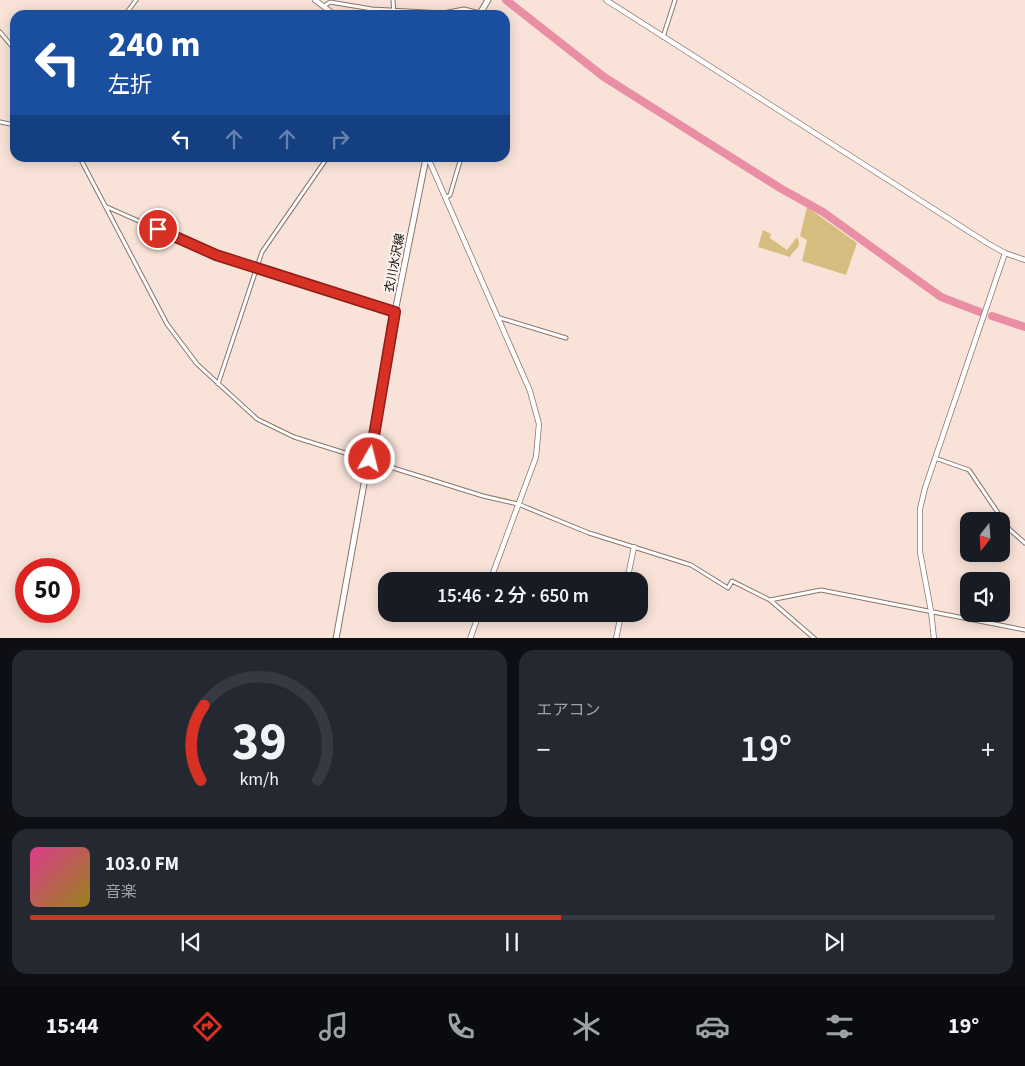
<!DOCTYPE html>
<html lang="ja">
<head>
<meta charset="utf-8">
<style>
	:root { --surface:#171b24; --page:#242831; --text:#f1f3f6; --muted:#9ea1a6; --line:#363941; --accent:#d93025 }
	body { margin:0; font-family:"Source Sans 3","Noto Sans JP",sans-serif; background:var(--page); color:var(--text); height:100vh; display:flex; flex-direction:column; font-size:19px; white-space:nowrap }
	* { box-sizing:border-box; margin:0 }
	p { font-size:16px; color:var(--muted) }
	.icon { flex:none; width:28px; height:28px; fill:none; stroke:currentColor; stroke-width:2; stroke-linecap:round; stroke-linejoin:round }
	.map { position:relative; height:638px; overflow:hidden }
	.side { display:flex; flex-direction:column; gap:12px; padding:12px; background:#0d0f14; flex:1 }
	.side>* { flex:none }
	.guide { position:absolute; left:10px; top:10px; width:500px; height:152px; border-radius:15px; box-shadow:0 2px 12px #0003; background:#1a4fa0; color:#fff; overflow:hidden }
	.needle { width:32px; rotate:197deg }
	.buttons { position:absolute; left:960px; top:512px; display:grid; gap:10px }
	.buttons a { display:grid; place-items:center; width:50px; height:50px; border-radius:10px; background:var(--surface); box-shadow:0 2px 12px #0003; font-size:25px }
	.speed { position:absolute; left:15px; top:558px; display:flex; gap:10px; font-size:25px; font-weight:700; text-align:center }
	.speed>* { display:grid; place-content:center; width:65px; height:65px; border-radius:50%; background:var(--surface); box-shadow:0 2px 12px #0003; line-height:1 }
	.speed .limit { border:8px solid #d22; background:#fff; color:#111 }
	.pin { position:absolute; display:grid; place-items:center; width:42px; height:42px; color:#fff; margin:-21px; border:2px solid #fff; border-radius:50%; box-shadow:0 1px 5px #0007 }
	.me { position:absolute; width:55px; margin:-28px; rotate:8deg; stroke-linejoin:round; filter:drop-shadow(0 0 4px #0008) }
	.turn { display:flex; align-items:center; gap:18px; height:105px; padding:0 15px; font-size:22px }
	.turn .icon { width:65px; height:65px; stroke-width:2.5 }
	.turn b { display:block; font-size:35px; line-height:42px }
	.lanes { display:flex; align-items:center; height:48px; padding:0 15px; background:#0003; justify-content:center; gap:25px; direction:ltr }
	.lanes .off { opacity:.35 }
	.big { font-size:38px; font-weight:600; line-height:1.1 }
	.side .card { flex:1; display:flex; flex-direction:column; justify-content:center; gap:8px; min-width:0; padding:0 18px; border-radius:15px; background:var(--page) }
	.side .dial { align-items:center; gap:0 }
	.dial svg { height:130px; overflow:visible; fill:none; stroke:var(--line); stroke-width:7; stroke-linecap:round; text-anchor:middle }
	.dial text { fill:var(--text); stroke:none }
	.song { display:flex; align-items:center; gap:15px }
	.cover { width:60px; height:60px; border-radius:8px; background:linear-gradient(135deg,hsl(330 70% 55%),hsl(50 70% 35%)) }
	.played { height:5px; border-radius:2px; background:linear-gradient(90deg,var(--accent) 55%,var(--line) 55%) }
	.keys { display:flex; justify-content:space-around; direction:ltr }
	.heat { display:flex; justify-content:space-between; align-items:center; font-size:28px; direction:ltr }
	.side .tiles { flex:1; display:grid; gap:12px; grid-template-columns:1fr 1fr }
	.card:last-child { grid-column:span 2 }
	.trip { position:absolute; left:378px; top:572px; width:270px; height:50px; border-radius:15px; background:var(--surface); box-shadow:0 2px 12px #0003; font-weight:600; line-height:50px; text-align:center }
	.menu { display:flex; height:80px; justify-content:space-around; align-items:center; background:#090b0e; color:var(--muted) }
	.menu .icon { width:35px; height:35px }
	.menu .selected { color:var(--accent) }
	.menu b { font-size:22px; color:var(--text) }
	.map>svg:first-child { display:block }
</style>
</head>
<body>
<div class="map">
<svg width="1025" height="639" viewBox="0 0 1025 639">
	<rect width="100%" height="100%" fill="#f9e3d8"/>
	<!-- green -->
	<path fill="#d5be7f" d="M807 207 857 243 846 275 802 261 807 240 800 236Z
		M763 230 771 234 770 238 787 250 797 237C797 239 799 240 799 243 800 248 792 252 790 257L758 247Z"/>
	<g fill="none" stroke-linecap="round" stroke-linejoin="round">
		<!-- river -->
		<path stroke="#e98ea4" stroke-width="8" d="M506 0 604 77 780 188 823 212 941 297 980 312
			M992 316 1025 327"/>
		<!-- minor casing -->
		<g stroke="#89756c" stroke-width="5">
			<path id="minor" d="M393 0 394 15
				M324 6 330 2 372 9 443 13 464 9 480 13
				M125 15 136 0
				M0 32 15 50
				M663 37 675 0
				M0 122 15 125
				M80 158 167 324 197 364 257 419 294 437 483 496 518 504 589 533 691 565 728 588 732 581 770 600 815 639
				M445 198 450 195 461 158
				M107 207 216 255 395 312
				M500 318 566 338
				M218 384 262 252 327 158
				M935 458 969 470 1009 529 1025 543
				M770 600 821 590 1025 630"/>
		</g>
		<!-- tertiary casing -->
		<g stroke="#89756c" stroke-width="6">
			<path id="tertiary" d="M315 0 335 15
				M606 0 987 243 1005 253 1025 260
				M428 158 530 391 539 424 536 457 490 581
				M627 581 634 547
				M470 639 479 614
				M616 639 621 614
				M934 639 931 611 920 552V509L925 488 1005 253"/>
		</g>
		<!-- secondary casing -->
		<g stroke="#89756c" stroke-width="7">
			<path id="secondary" d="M479 15 488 0
				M336 639 395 312 426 158"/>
		</g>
		<!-- minor -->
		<use href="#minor" stroke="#fff" stroke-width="3"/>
		<!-- tertiary -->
		<use href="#tertiary" stroke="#fff" stroke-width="4.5"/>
		<!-- secondary -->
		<use href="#secondary" stroke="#fff" stroke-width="5"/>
	</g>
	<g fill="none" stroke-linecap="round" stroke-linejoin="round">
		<!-- route casing -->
		<g stroke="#8d1f18" stroke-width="12">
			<path id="route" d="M158 229 216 255 395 312 370 459"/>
		</g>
		<!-- route -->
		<use href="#route" stroke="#d93025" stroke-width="9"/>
	</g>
	<g text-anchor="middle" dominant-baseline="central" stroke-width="4" stroke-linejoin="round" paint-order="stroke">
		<!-- street labels -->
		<g font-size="12" fill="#130c09" stroke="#fcf3ef">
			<text transform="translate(395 263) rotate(-79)">衣川水沢線</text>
		</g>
	</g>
</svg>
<div class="buttons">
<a><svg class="needle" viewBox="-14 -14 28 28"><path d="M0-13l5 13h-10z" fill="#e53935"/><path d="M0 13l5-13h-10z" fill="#9ea1a6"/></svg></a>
<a><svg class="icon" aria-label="sound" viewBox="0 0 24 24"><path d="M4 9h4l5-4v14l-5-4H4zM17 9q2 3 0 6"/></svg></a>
</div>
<div class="speed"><div class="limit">50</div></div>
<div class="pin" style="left:158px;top:229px;background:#d93025"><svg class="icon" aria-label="arrive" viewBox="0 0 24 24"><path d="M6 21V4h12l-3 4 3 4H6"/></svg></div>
<svg class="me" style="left:370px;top:459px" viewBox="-20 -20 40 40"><circle r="17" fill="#d93025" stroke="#fff" stroke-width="3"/><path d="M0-11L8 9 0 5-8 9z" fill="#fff"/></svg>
<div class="trip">15:46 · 2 分 · 650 m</div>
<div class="guide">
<div class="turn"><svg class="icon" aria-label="left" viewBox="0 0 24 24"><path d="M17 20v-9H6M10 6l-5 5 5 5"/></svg><div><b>240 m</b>左折</div></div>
<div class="lanes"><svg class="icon" aria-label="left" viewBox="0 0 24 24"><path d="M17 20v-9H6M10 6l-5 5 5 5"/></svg><svg class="icon off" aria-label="ahead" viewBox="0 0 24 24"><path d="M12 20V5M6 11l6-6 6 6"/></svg><svg class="icon off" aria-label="ahead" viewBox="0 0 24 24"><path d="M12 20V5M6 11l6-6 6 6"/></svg><svg class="icon off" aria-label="right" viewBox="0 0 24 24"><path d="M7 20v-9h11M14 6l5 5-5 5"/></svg></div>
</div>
</div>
<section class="side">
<div class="tiles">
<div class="card dial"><svg viewBox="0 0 100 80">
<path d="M14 69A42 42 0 1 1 86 69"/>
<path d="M14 69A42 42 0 0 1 16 23" stroke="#d93025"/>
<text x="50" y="56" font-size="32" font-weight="700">39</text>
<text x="50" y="72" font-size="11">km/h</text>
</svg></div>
<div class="card"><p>エアコン</p>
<div class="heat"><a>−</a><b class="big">19°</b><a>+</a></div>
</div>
<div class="card">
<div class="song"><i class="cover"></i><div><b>103.0 FM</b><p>音楽</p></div></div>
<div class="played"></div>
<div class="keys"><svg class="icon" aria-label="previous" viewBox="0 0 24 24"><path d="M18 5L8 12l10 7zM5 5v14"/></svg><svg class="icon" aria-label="pause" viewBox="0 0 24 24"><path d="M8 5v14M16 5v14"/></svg><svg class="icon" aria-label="next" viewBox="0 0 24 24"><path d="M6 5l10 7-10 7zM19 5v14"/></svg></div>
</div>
</div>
</section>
<nav class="menu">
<b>15:44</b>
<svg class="icon selected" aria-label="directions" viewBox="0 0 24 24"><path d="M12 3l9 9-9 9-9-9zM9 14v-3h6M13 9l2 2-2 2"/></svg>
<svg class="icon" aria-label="music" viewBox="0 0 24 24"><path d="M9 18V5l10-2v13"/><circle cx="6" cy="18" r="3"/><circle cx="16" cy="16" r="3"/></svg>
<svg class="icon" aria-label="phone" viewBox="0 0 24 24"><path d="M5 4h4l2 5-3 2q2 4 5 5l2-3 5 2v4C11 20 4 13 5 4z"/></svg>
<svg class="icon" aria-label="climate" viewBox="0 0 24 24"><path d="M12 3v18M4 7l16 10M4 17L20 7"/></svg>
<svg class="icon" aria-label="car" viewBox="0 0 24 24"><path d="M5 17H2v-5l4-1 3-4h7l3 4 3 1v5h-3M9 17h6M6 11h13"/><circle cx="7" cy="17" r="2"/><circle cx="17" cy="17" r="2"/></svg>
<svg class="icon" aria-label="filters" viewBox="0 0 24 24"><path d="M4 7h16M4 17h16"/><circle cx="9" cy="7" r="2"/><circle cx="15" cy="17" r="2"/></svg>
<b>19°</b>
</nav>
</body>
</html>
